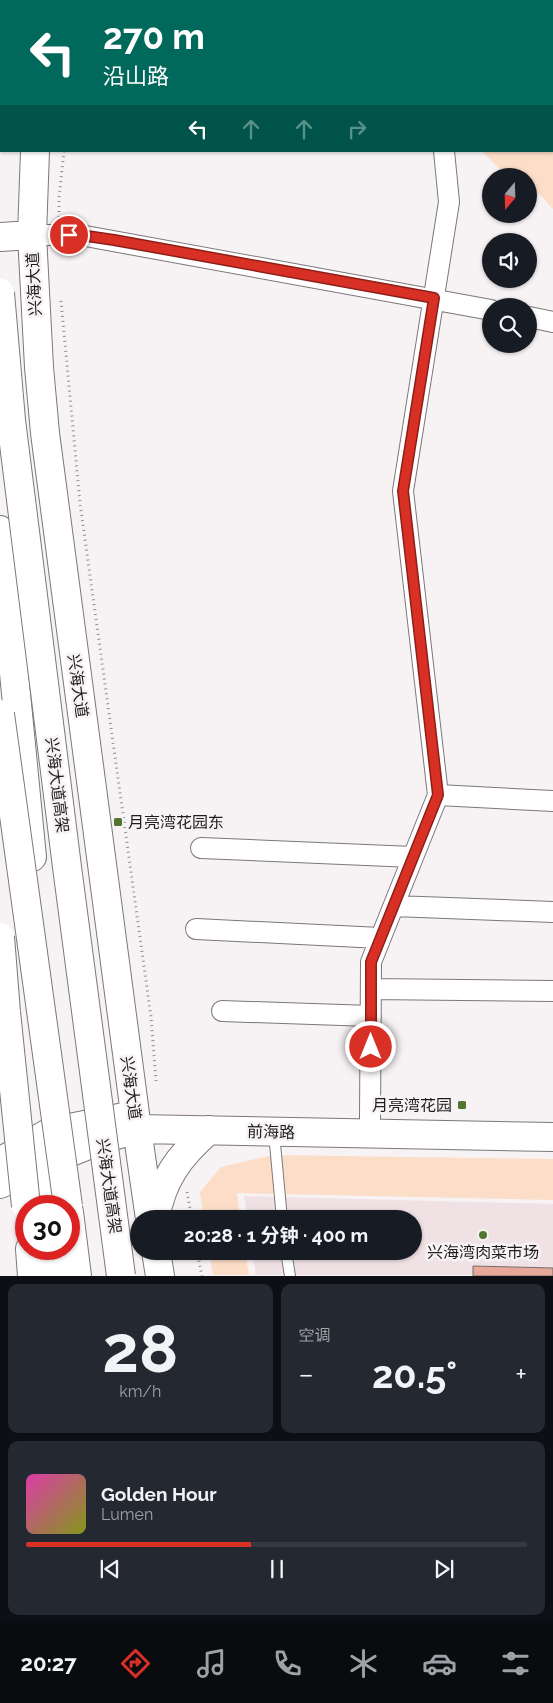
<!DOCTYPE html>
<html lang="zh">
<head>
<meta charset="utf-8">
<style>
	:root { --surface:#171b24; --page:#242831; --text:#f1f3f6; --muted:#9ea1a6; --line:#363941; --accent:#d93025 }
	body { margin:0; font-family:Raleway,"Noto Sans SC",sans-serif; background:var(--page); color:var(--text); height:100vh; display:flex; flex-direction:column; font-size:19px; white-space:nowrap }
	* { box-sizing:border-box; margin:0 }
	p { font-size:16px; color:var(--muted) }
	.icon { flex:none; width:28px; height:28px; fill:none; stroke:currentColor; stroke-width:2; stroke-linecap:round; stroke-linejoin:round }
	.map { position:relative; height:1276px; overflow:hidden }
	.panel { display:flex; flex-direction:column; gap:8px; padding:8px; background:#0d0f14; flex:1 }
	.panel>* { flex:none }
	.guide { position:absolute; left:0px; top:0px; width:554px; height:152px; box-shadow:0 1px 4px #0004; background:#00695c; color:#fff; overflow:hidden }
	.needle { width:32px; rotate:199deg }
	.fabs { position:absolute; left:482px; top:168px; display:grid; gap:10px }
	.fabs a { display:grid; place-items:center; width:55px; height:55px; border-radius:50%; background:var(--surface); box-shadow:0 1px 4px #0004; font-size:25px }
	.speed { position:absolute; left:15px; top:1195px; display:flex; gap:10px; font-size:25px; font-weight:700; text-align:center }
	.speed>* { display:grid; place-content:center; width:65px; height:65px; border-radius:50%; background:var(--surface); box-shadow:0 1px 4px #0004; line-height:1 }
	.speed .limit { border:8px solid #d22; background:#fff; color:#111 }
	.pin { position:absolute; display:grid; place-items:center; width:42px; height:42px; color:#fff; margin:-21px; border:2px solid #fff; border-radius:50%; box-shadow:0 1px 5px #0007 }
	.me { position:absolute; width:55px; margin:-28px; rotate:0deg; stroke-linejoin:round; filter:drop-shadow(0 0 4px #0008) }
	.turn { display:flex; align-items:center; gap:18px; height:105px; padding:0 20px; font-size:22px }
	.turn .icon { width:65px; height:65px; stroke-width:2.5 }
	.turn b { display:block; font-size:35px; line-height:42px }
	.lanes { display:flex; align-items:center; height:48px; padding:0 20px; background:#0003; justify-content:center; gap:25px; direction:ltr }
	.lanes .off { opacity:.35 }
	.big { font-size:38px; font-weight:700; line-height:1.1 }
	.panel .card { flex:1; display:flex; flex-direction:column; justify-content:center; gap:8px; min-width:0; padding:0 18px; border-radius:10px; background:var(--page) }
	.panel .dial { align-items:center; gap:0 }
	.dial b { font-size:65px; line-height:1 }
	.song { display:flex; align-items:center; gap:15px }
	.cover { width:60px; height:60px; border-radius:8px; background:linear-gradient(135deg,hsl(320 70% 55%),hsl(70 70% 35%)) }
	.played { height:5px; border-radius:2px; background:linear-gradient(90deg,var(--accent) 45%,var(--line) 45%) }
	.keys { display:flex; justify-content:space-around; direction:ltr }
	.heat { display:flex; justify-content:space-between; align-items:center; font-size:28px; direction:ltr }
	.panel .tiles { flex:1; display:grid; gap:8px; grid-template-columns:1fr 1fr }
	.card:last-child { grid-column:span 2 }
	.trip { position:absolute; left:130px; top:1210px; width:292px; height:50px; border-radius:25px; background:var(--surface); box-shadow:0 1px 4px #0004; font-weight:700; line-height:50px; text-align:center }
	.dock { display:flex; height:80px; justify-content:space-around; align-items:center; background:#090b0e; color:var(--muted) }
	.dock .icon { width:35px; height:35px }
	.dock .on { color:var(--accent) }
	.dock b { font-size:22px; color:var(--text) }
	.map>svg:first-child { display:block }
</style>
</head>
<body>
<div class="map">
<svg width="553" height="1276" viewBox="0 0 553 1276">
	<rect width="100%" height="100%" fill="#f7f2f3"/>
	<!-- built -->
	<path fill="#f0e2e4" d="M244 1196 553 1204V1275H256L252 1251H414V1219H248Z"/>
	<!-- green -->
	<path fill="#fcddc8" d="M419 0H553V209L541 196 529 188V176H511L501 170 482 151H552V1Z
		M274 1155 553 1159V1200L237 1193 240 1219H204L200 1192 221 1167Z
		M209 1251H245L249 1275H213Z"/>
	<!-- building -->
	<path fill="#e7a89a" stroke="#726d6c" d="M473 1266 553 1268V1276H473Z"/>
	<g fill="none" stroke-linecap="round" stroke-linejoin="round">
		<!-- lane casing -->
		<g stroke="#7c7778" stroke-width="12">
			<path id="lane" d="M274 1133 282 1219
				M286 1251 290 1276"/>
		</g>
		<!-- street casing -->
		<g stroke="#7c7778" stroke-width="22">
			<path id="street" d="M396 0V1
				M32 235H80L491 310
				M529 317 553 322
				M438 795 553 801
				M201 848 413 857
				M394 906 553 912
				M196 929 380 938
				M371 989 553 991
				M222 1011 371 1016
				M370 1119 371 962 438 795 403 491 449 202 444 151"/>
		</g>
		<!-- secondary casing -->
		<g stroke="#7c7778" stroke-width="30">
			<path id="secondary" d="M52 1V0
				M35 151 32 235 39 367 45 433 137 1129 150 1219
				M0 237 32 235
				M0 530 32 857
				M0 1162 50 1132 124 1117
				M51 1162 54 1206
				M0 1184C43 1164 91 1141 137 1129L553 1137
				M155 1219C162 1179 179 1156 209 1130
				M56 1249 58 1276
				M156 1251 160 1276"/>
		</g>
		<!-- primary casing -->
		<g stroke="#7c7778" stroke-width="30">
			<path id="primary" d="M11 1V0
				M0 121 1 98
				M69 1212 77 1276
				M30 1249 32 1276"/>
		</g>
		<!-- path -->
		<path stroke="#928e8f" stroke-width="3" stroke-dasharray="1 4" stroke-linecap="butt" d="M84 1V0
			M59 217V198L64 151
			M61 301 80 503 151 1017 156 1081
			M187 1192 192 1219
			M197 1251 202 1276"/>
		<!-- lane -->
		<use href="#lane" stroke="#fff" stroke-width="10"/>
		<!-- street -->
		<use href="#street" stroke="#fff" stroke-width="20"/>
		<!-- secondary -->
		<use href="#secondary" stroke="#fff" stroke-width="28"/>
		<!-- primary -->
		<use href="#primary" stroke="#fff" stroke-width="28"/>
		<!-- primary-bridge casing -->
		<g stroke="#7c7778" stroke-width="30" stroke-linecap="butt">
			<path id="primary-bridge" d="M0 293 11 420 67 867 121 1276
				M0 714 68 1206
				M0 937 6 1012 26 1206"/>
		</g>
		<!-- primary-bridge -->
		<use href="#primary-bridge" stroke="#fff" stroke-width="28"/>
	</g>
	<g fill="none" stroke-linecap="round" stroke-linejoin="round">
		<!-- route casing -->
		<g stroke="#8d1f18" stroke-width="12">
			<path id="route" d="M69 235H80L114 240 434 298 403 491 438 795 371 962V1047"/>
		</g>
		<!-- route -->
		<use href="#route" stroke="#d93025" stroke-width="9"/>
	</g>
	<!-- markers -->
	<g fill="#53752d" stroke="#f7f2f3" stroke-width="2">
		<rect x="113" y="817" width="10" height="10" rx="2.5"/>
		<rect x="457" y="1100" width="10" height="10" rx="2.5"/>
		<circle cx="483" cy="1235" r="5"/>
	</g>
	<g text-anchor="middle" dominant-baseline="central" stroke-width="5" stroke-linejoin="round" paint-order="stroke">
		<!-- street labels -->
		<g font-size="16" fill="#1f1d1e" stroke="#f7f2f3">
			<text transform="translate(34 284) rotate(-93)">兴海大道</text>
			<text transform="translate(78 686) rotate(82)">兴海大道</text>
			<text transform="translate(57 785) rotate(83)">兴海大道高架</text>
			<text transform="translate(131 1088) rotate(82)">兴海大道</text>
			<text transform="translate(271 1132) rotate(1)">前海路</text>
			<text transform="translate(109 1186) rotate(82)">兴海大道高架</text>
		</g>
		<!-- poi labels -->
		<g font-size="16" fill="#1f1d1e" stroke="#f7f2f3" text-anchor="start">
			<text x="128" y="822">月亮湾花园东</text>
			<text x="452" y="1105" text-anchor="end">月亮湾花园</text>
			<text x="483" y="1252" text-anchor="middle">兴海湾肉菜市场</text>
		</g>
	</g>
</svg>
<div class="fabs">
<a><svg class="needle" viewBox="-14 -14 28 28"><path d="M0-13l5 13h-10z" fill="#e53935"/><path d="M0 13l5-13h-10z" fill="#9ea1a6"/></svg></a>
<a><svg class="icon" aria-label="sound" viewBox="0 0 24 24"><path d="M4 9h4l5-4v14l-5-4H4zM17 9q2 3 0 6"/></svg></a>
<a><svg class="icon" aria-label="search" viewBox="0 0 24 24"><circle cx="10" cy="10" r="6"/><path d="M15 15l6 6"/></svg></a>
</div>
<div class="speed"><div class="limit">30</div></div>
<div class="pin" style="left:69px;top:235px;background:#d93025"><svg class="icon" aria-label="arrive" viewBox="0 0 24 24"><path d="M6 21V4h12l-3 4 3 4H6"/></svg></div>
<svg class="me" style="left:371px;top:1047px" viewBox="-20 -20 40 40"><circle r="17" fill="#d93025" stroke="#fff" stroke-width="3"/><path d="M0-11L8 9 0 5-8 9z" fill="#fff"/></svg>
<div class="trip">20:28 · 1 分钟 · 400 m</div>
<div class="guide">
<div class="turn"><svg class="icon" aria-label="left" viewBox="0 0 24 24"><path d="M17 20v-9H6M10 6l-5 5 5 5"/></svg><div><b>270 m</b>沿山路</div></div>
<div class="lanes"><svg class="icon" aria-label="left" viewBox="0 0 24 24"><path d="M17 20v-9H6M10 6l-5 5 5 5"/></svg><svg class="icon off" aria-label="ahead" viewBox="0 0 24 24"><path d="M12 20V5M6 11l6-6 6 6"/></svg><svg class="icon off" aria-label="ahead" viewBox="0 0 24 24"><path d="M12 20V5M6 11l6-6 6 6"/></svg><svg class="icon off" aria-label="right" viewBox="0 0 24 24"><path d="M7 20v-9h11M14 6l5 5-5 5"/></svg></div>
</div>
</div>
<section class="panel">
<div class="tiles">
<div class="card dial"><b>28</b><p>km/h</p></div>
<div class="card"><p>空调</p>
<div class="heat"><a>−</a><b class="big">20.5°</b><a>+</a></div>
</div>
<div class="card">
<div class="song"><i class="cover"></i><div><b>Golden Hour</b><p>Lumen</p></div></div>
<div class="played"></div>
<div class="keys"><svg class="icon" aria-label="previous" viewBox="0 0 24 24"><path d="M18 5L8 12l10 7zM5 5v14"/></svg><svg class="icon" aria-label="pause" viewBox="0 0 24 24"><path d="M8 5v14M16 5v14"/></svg><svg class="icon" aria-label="next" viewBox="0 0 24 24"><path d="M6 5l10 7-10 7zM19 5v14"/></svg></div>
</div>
</div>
</section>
<nav class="dock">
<b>20:27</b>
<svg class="icon on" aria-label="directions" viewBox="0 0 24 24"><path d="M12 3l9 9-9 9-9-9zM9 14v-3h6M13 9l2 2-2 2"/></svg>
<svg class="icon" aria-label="music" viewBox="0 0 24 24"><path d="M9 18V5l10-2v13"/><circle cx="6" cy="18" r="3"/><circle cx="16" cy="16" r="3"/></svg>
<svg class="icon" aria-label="phone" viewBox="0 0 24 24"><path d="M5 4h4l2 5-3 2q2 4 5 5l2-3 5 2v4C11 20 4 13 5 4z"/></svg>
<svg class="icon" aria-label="climate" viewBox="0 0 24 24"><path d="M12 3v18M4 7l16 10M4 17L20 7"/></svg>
<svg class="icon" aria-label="car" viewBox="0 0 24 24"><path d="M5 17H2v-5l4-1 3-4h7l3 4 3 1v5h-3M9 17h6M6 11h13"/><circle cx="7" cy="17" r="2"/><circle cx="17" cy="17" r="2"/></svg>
<svg class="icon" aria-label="filters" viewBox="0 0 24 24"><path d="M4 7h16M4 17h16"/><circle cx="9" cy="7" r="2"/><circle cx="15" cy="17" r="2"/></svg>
</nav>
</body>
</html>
